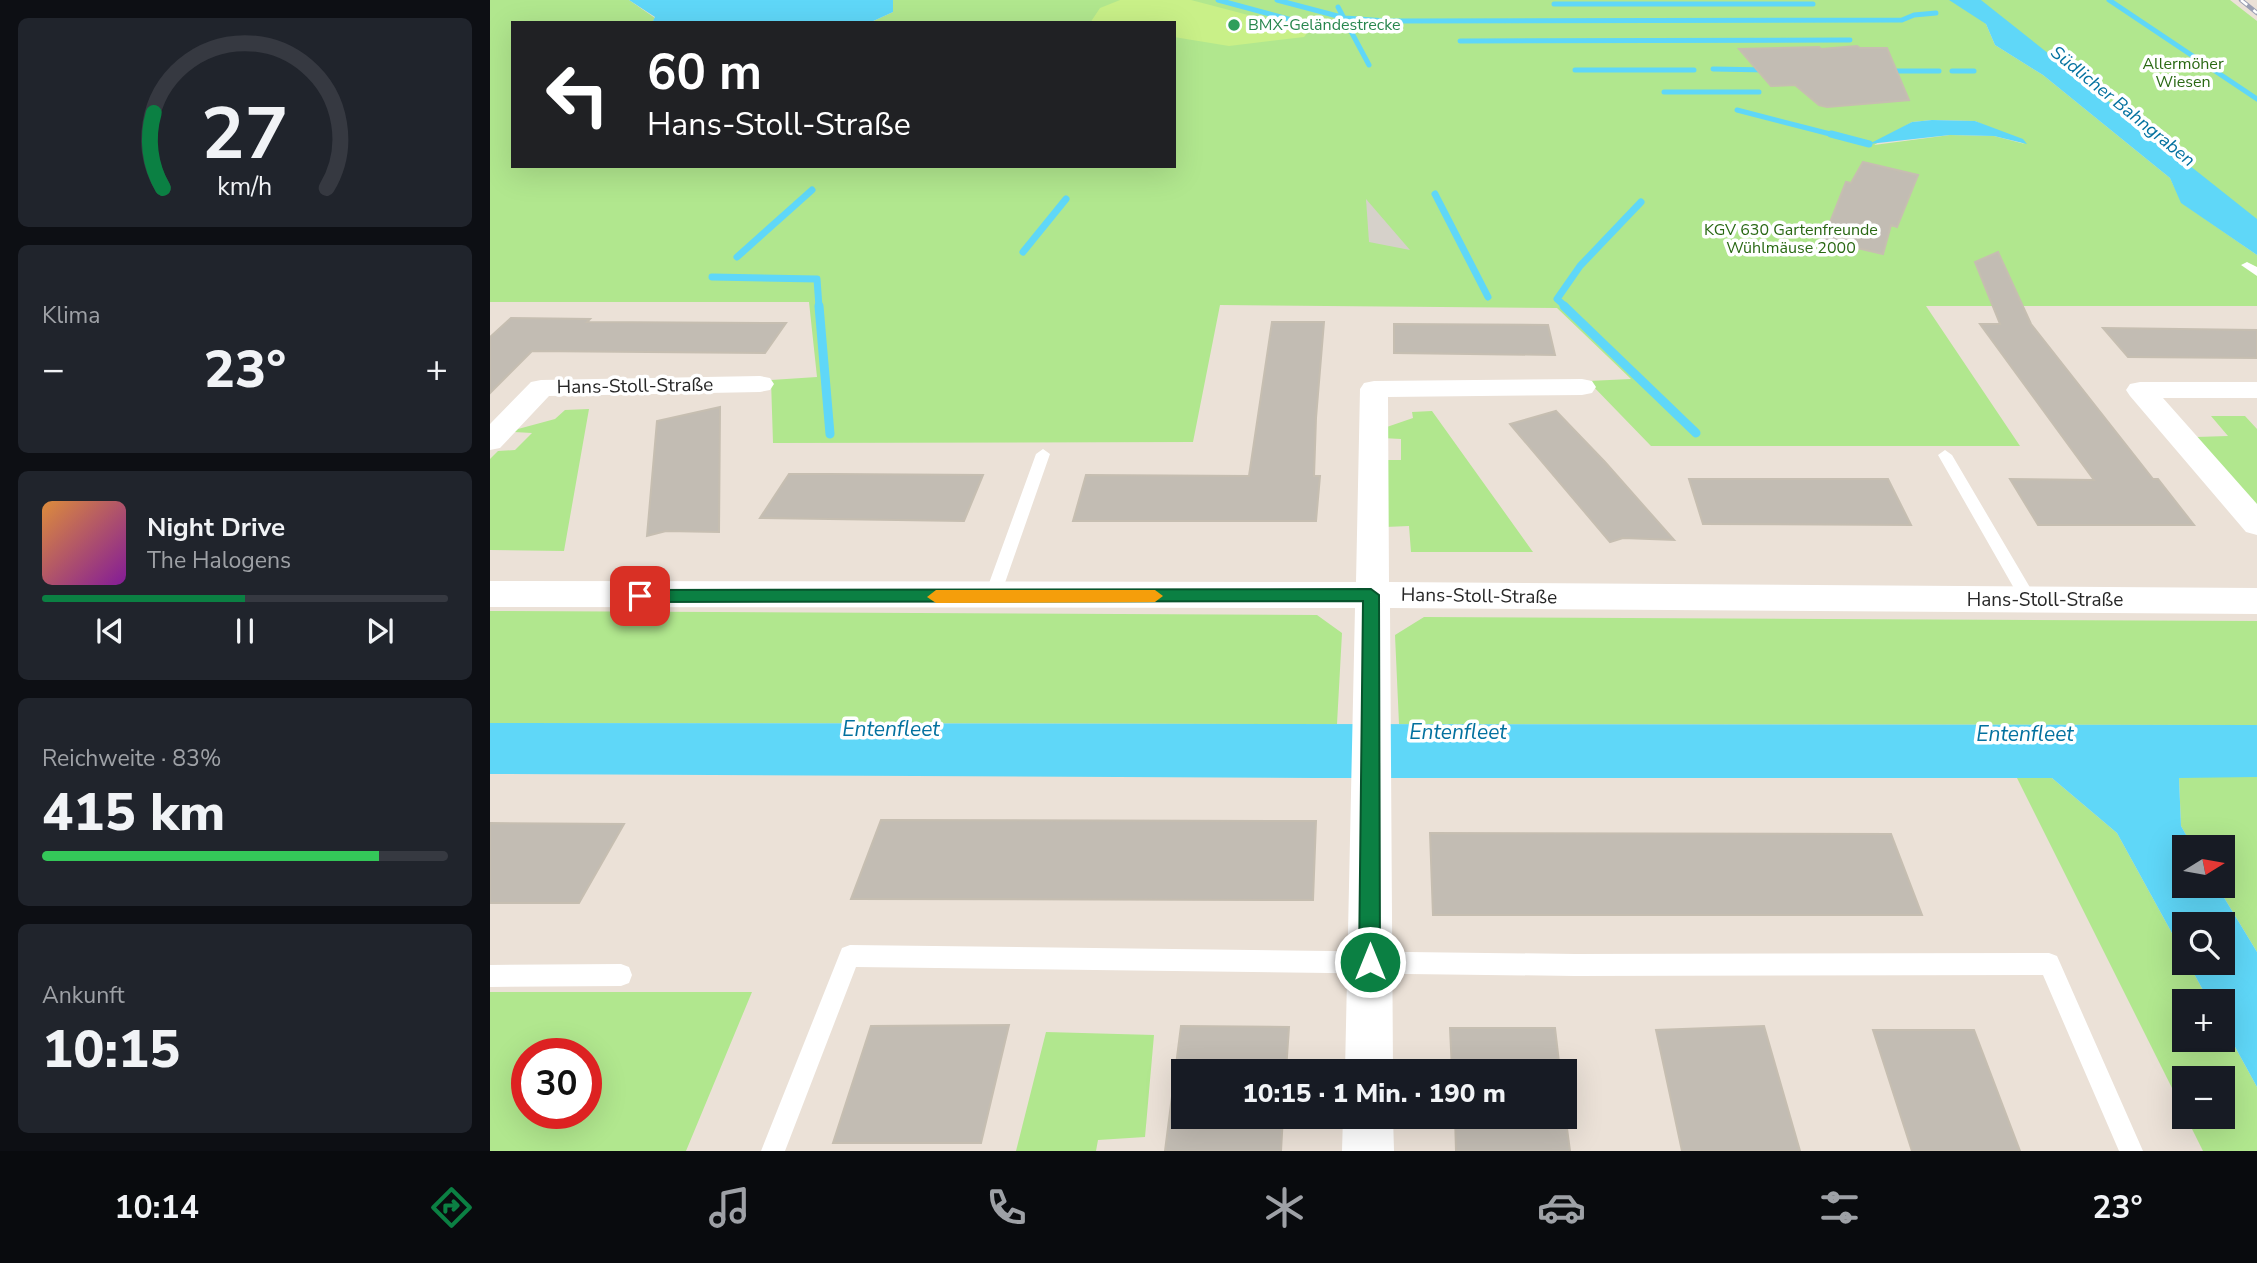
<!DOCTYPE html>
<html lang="de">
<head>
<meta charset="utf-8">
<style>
	:root { --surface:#171b24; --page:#20242c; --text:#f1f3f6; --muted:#9ea1a6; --line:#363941; --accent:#0b8043 }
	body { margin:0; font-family:"Nunito Sans",sans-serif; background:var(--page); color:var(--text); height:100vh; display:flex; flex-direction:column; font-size:26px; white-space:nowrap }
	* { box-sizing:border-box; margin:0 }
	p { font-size:23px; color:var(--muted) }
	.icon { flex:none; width:38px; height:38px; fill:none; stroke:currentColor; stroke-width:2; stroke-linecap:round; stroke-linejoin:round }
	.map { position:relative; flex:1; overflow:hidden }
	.sheet { display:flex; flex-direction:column; gap:18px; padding:18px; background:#0d0f14; width:490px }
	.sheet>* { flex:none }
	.banner { position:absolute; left:21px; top:21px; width:665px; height:147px; border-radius:0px; box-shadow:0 7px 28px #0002; background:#202124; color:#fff; overflow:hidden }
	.needle { width:46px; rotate:79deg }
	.buttons { position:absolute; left:1682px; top:835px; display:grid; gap:14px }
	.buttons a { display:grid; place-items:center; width:63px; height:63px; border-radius:0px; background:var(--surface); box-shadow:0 7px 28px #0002; font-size:35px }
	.speed { position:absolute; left:21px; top:1038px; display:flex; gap:14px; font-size:35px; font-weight:700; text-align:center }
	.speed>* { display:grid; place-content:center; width:91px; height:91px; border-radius:50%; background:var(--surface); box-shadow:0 7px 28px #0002; line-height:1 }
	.speed .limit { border:10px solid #d22; background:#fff; color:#111 }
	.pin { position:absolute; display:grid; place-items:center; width:60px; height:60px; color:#fff; margin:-30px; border-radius:14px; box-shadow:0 4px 10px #0006 }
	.me { position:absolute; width:77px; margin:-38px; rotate:0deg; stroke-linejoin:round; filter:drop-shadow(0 0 5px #0008) }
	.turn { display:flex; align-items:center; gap:24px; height:147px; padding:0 21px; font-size:32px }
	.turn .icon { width:91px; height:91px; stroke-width:2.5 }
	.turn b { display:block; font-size:49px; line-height:60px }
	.big { font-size:52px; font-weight:800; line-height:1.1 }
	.sheet .card { flex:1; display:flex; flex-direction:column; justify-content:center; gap:10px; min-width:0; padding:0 24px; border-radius:10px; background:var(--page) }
	.sheet .dial { align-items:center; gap:0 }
	.dial svg { height:182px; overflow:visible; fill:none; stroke:var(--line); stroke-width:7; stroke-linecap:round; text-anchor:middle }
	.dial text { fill:var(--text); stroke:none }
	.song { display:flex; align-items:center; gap:21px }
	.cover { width:84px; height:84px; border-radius:10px; background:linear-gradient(135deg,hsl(30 70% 55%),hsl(290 70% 35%)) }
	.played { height:7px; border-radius:4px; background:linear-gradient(90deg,var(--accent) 50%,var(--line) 50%) }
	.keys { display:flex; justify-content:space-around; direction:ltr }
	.heat { display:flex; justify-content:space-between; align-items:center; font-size:38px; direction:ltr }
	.charge { height:10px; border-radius:5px; background:linear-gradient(90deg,#34c759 83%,var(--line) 0) }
	.trip { position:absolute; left:681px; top:1059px; width:406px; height:70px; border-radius:0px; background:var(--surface); box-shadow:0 7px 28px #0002; font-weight:800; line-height:70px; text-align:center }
	.menu { display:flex; height:112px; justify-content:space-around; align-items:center; background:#090b0e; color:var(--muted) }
	.menu .icon { width:49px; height:49px }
	.menu .selected { color:var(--accent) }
	.menu b { font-size:32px; color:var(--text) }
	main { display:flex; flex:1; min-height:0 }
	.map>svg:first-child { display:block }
</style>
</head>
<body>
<main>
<section class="sheet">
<div class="card dial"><svg viewBox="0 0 100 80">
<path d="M14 69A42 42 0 1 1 86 69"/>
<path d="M14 69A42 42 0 0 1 10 36" stroke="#0b8043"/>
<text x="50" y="56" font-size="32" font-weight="700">27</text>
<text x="50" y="72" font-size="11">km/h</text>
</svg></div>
<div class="card"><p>Klima</p>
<div class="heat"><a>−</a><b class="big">23°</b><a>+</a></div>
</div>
<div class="card">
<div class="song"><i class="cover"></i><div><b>Night Drive</b><p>The Halogens</p></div></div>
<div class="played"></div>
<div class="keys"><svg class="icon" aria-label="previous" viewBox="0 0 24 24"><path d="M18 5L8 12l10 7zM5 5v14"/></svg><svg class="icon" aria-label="pause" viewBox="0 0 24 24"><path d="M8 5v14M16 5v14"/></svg><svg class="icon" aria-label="next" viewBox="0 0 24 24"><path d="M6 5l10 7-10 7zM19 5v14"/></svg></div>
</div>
<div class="card"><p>Reichweite · 83%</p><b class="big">415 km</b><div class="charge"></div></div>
<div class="card"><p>Ankunft</p><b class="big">10:15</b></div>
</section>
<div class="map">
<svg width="1767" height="1151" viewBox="0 0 1767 1151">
	<rect width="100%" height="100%" fill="#ebe1d7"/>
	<!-- green -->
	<path fill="#b1e78e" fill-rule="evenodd" d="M0 0H139L165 18 162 23H23V166H684V23H379L403 12V0H1740L1767 21V229L1483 14 1496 24 1505 45 1553 75 1680 178 1692 203 1767 255V306H1436L1530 446H1161L1098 381 1141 379 1067 308 730 305 703 442 283 443 281 380 327 377 319 302H0ZM1442 120 1485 121 1535 144 1504 136 1460 135 1384 145 1422 122Z
		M99 409 74 551 0 550V459L8 451 25 450 42 433 24 432 28 429 65 419 75 410Z
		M942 411 1043 552H921L919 526 895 527 896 460H911V439L892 438 891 429 923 418 922 412Z
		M1721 416H1755L1767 429V507L1706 437 1738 436Z
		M0 611 827 615 852 633 847 724 0 723Z
		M934 617 1767 621V725L909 724 905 635Z
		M1689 777H1767V952L1727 886H1732V847H1703L1691 826Z
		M1527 778H1562L1627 833 1694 955V962L1698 963 1719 1001H1694V1040H1732L1733 1025 1767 1087V1151H1713L1696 1117 1732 1116V1078H1694V1112Z
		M0 992H262L196 1151H0ZM37 1054H96V1113H37Z
		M556 1032 664 1035 655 1137 608 1140 606 1151H526Z"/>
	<!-- pitch -->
	<path fill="#c9f088" d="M630 0H701L819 31 814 37 739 46 684 37V23H600L610 8Z"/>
	<!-- plaza -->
	<path fill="#d6d1ca" d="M876 199 920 250 879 242Z"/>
	<!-- water -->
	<path fill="#5fd7f8" d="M139 0H403V12L379 23H162L165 17Z
		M1459 0H1491L1767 219V255L1691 203 1680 178 1553 75 1505 45 1496 24Z
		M1442 120 1485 121 1533 139 1537 144 1504 136 1460 135 1379 144 1422 122Z
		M0 723 1767 725V777L1689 778 1691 826 1703 847H1694V886H1727L1767 952V1087L1733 1025 1732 1001H1719L1698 963 1732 962V924H1694V955L1627 833 1562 778H827L0 774Z"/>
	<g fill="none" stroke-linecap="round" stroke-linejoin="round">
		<!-- stream-far2 -->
		<path stroke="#5fd7f8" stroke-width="5" d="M728 0 832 28
			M787 0 855 18 896 21 1412 20 1424 15 1446 13
			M1619 0 1767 99
			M1064 4H1323
			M848 7 879 65
			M970 41 1360 40
			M1223 69 1278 70
			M1085 70H1204
			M1393 71H1449
			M1462 71H1484
			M1174 92H1269
			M1247 110 1348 136"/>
		<!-- stream-far1 -->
		<path stroke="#5fd7f8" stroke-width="7" d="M1341 134 1379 144
			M945 194 998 297
			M533 252 576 199
			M247 257 322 190
			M222 277 327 279 329 307
			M1076 307 1067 299 1090 266 1151 202"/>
		<!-- stream -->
		<path stroke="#5fd7f8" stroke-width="9" d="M329 306 340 434
			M1074 306 1206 433"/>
	</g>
	<!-- building -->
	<path fill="#c2bcb3" stroke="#c6beb1" stroke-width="2" d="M1367 46 1370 48H1397L1419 100 1337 107 1329 105 1305 85 1281 86 1249 49 1329 47 1331 49Z
		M1373 162 1428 175 1407 227 1401 225 1393 254 1333 240 1356 182 1361 183Z
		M1508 252 1541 324 1663 479H1668L1704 525H1548L1520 479 1604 480 1490 324H1510L1485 262Z
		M21 318 100 319 97 322 296 323 275 353 42 351 0 393V337Z
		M782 322H834L826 418 824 476H830L826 521H583L596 475 759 476Z
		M904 324 1058 325 1065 355 904 353Z
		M1613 328 1767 330V358L1638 357Z
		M230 407 229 532 176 531 157 536 167 421Z
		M1066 411 1115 462 1184 540 1133 538 1120 542 1020 424Z
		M299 474H341L493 475 474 521 270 518Z
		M1199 479H1398L1421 525 1213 524Z
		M391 820 826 821 823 900 361 899Z
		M0 823 134 824 89 903H0Z
		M940 833 1401 834 1432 915H943Z
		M519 1025 491 1143H343L381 1026Z
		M691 1026 799 1027 796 1071H693V1116H793L791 1151H675Z
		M1274 1026 1310 1151H1192L1166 1030Z
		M960 1028H1065L1070 1071H962Z
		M1383 1030H1484L1530 1151H1422Z
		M1074 1106 1080 1151H966L965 1116H1074Z"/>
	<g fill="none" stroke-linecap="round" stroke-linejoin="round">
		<!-- lane -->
		<path fill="#fff" fill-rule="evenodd" d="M1757 262 1767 267V276L1751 265Z
			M553 449 560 454 510 597 508 601H496L494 597 546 454Z
			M1455 450 1462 455 1545 596 1547 600 1545 604H1533L1448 455Z
			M360 945 1085 954 1559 953 1567 956 1653 1151H1629L1553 975 1085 976 366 967 295 1151H271L352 948Z
			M131 964 139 967 142 975 139 983 131 986 0 987V965Z"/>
		<!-- street -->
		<path fill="#fff" fill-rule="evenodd" d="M270 376 280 378 284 384 280 390 270 392 59 396 10 448 0 450V424L41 382 51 380Z
			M1092 379 1102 381 1106 387 1102 393 1092 395 898 397 899 582 1767 588V614L900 608 903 1071H855L865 608 0 607V581L866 582 870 389 874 383 884 381Z
			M1650 382H1767V398H1673L1767 504V535L1756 532 1640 396 1636 390 1640 384Z
			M853 1116H903L904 1151H852Z"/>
		<!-- rail casing -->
		<g stroke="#9a9fb3" stroke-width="4.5">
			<path id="rail" d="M1751 0 1767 13"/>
		</g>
		<!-- rail -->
		<use href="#rail" stroke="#fff" stroke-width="2.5" stroke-dasharray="8" stroke-linecap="butt"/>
	</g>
	<!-- route -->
	<path fill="#0b8043" stroke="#07532c" stroke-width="2" d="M881 589 889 595 890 962 887 970 880 973 872 970 869 962 873 601 150 602 142 596 150 590Z"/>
	<!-- slow -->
	<path fill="#f59e0b" d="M446 590H665L673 596 665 602 446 603 437 597Z"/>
	<!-- markers -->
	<circle fill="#2e9e5b" stroke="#fff" stroke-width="2.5" cx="744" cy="25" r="7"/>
	<g text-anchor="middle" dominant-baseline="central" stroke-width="7" stroke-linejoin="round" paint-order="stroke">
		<!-- far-leisure labels -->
		<g font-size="16" fill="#27864d" stroke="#fff" text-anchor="start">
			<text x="758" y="25">BMX-Geländestrecke</text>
		</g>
		<!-- far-park labels -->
		<g font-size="16" fill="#296813" stroke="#fff">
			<text x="1693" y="64">Allermöher<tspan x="1693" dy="18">Wiesen</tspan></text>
			<text x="1301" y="230">KGV 630 Gartenfreunde<tspan x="1301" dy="18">Wühlmäuse 2000</tspan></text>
		</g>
		<!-- far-water labels -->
		<g font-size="18" font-style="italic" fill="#03719f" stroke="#fff">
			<text transform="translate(1633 106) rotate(39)">Südlicher Bahngraben</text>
		</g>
		<!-- street labels -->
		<g font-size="19" fill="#272727" stroke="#fff">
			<text transform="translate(145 386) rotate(-1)">Hans-Stoll-Straße</text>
			<text transform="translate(989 596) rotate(1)">Hans-Stoll-Straße</text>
			<text x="1555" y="600">Hans-Stoll-Straße</text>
		</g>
		<!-- water labels -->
		<g font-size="21" font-style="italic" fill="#03719f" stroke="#fff">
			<text x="401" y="729">Entenfleet</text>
			<text x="968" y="732">Entenfleet</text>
			<text x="1535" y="734">Entenfleet</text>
		</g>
	</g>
</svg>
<div class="buttons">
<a><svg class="needle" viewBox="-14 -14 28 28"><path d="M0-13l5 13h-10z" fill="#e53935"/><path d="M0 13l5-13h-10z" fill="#9ea1a6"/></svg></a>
<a><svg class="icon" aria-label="search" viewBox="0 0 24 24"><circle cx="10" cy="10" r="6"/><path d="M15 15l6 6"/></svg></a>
<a>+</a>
<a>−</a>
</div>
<div class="speed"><div class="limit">30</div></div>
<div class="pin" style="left:150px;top:596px;background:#d93025"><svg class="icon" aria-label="arrive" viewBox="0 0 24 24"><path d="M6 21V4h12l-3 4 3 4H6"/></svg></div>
<svg class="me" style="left:880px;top:962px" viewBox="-20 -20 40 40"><circle r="17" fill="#0b8043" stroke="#fff" stroke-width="3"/><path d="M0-11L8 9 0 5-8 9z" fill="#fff"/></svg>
<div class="trip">10:15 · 1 Min. · 190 m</div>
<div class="banner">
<div class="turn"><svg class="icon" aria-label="left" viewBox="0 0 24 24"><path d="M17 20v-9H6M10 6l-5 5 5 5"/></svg><div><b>60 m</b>Hans-Stoll-Straße</div></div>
</div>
</div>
</main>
<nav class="menu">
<b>10:14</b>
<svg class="icon selected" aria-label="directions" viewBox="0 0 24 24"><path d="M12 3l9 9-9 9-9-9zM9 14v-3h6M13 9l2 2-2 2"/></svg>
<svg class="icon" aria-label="music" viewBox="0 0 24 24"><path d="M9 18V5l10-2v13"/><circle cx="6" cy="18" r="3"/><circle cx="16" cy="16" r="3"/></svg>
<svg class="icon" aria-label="phone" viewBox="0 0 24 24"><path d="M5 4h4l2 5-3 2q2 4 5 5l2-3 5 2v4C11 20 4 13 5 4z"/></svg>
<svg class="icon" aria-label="climate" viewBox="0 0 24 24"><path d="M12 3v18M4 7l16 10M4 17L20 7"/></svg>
<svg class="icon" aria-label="car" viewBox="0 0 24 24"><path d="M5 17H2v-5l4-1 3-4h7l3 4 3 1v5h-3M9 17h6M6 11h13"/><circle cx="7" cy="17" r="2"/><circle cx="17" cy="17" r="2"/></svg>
<svg class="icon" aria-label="filters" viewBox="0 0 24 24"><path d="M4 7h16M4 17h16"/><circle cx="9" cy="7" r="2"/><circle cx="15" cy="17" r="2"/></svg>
<b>23°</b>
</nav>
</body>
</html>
